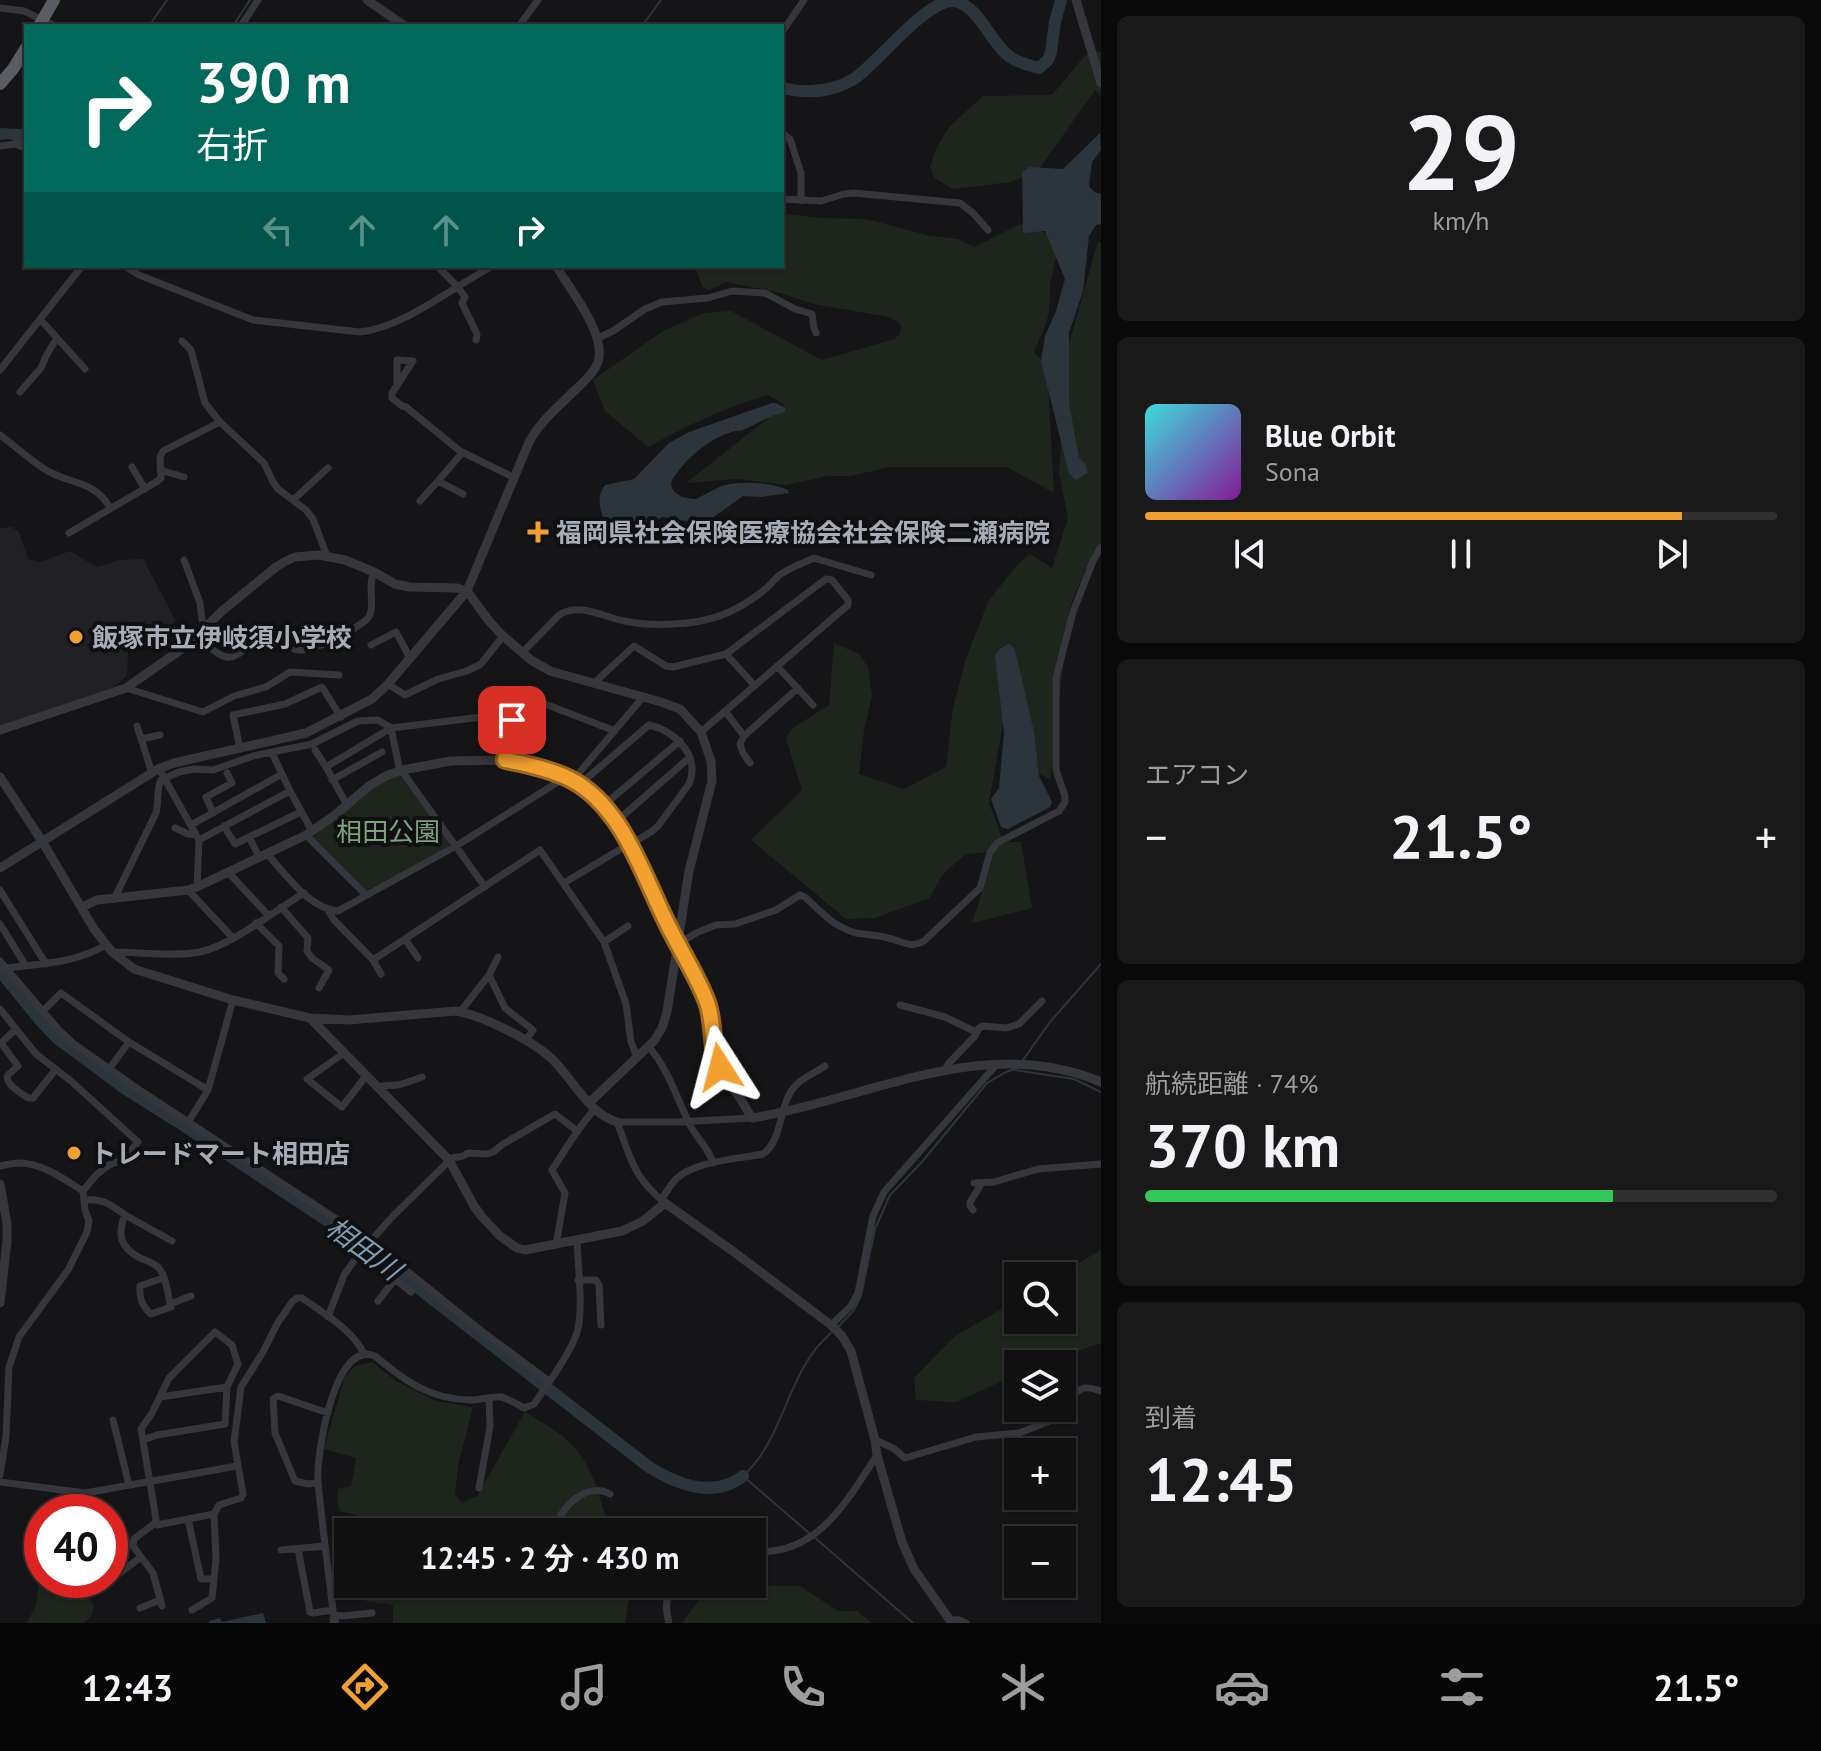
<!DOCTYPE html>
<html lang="ja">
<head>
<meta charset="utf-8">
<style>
	:root { --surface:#101011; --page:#19191a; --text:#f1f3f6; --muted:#9c9d9f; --line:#303031; --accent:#f2a131 }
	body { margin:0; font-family:"PT Sans","Noto Sans JP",sans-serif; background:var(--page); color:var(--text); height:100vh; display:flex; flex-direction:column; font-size:30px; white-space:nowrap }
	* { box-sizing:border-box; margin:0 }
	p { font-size:26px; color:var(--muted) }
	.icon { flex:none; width:44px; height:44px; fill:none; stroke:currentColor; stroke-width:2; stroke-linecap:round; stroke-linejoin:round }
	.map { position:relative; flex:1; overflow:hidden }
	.side { display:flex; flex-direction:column; gap:16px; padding:16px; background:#090909; width:720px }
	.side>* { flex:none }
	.banner { position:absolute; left:24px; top:24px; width:760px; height:244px; border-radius:0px; box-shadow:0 2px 6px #0004,0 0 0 2px var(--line); background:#00695c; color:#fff; overflow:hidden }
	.fabs { position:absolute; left:1004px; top:1262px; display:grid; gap:16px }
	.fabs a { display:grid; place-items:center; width:72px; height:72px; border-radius:0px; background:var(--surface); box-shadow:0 2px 6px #0004,0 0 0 2px var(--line); font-size:40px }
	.speed { position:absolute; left:24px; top:1494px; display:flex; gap:16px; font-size:40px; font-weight:700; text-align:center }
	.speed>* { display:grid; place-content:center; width:104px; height:104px; border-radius:50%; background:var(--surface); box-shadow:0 2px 6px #0004,0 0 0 2px var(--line); line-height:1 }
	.speed .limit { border:12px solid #d22; background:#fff; color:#111 }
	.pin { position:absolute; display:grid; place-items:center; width:68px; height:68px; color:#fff; margin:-34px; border-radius:16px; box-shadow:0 4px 12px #0006 }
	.me { position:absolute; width:88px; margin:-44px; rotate:351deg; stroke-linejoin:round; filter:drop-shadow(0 0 6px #0008) }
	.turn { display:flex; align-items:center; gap:28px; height:168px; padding:0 40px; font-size:36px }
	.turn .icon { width:104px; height:104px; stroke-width:2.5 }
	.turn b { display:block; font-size:56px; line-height:68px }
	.lanes { display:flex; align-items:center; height:76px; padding:0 40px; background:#0003; justify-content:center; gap:40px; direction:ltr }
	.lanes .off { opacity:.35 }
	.big { font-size:60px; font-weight:700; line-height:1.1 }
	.side .card { flex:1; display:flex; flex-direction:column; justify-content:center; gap:12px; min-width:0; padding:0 28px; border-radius:12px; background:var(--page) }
	.side .dial { align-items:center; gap:0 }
	.dial b { font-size:104px; line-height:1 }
	.song { display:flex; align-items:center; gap:24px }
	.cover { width:96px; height:96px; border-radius:12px; background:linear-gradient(135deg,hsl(180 70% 55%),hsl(290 70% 35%)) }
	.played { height:8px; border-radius:4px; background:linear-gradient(90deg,var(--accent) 85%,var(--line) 85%) }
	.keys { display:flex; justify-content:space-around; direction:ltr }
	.heat { display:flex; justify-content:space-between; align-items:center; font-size:44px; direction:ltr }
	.charge { height:12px; border-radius:6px; background:linear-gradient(90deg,#34c759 74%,var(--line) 0) }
	.trip { position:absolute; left:334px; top:1518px; width:432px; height:80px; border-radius:0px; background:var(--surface); box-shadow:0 2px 6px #0004,0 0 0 2px var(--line); font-weight:700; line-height:80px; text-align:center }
	.dock { display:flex; height:128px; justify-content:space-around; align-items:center; background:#060607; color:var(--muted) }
	.dock .icon { width:56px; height:56px }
	.dock .on { color:var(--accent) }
	.dock b { font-size:36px; color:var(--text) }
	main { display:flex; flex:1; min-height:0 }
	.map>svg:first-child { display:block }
</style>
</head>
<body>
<main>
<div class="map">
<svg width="1101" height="1623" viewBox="0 0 1101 1623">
	<rect width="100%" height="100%" fill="#151517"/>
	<!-- built -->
	<path fill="#212124" d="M12 527 19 532 28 559 39 562 70 551 97 567 119 560 143 559 176 621 128 653 127 676 114 687 0 725V528Z"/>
	<!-- green -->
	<path fill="#1d251d" d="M1101 52V97L1095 90 1037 172 1011 182 952 189 934 177 930 167 937 147 949 127 983 96 1052 95 1087 53Z
		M782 214 824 218 866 219 927 235 958 239 975 247 1018 225 1025 224 1034 226 1050 237 1058 247 1050 285 1049 312 1046 324 1034 352 1047 366 1054 493 1007 467H890L851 476H828L786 485 737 479 686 483 785 405 768 395C725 407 687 426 648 447L605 411 593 380 663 331 704 313 731 311 822 360 894 339 900 333 901 326 898 322 889 317 814 304 780 293 727 282 709 290 703 287 694 266H782Z
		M1098 241 1101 243V548L1085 570 1070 607 1050 780 1039 773 1014 661 989 803 1004 842H1021L1032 908 972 923 995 852 966 854 944 873 929 898 875 918 846 919 751 840 802 790 786 739 793 728 829 705 834 643 859 654 868 667 872 696 864 730 859 774 904 789 946 767 953 708 966 658 989 600 1018 564 1030 554 1052 568 1068 518 1059 473 1067 351Z
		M398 775 407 780 450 843V847L367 891 313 837 373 786Z
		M1101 1250V1343L1039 1364H1018V1374L956 1402 916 1400 914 1378 954 1337 1018 1299V1320H1062V1276H1056Z
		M372 1362 396 1381 436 1401 473 1407 458 1465 455 1495 462 1503 477 1496 525 1412C544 1423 567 1436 580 1454 596 1477 602 1506 610 1532H380L382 1529 373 1519 340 1511 337 1500 338 1489 351 1486 356 1458 324 1449 344 1379 355 1366Z
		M348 1557V1584H627L630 1594 625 1623H393V1605L348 1598 337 1592 335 1578 337 1565Z
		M42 1580H80L94 1606 91 1617 84 1623H27L36 1605 39 1583Z
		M711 1584 800 1586 838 1611H857L871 1623H682Z"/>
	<!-- water -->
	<path fill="#2b353b" d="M0 128 20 129 26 131V144L8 139 0 140Z
		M1100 133 1101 150 1092 162 1089 186 1094 192 1101 194V224L1096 225 1089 236 1083 291 1069 333V403L1079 458 1085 463 1088 473 1076 480 1069 474 1041 361 1045 336 1056 311 1065 279 1045 231 1023 233 1022 172 1030 167 1063 169Z
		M772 403H776L785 408V412C771 415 758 423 745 429 735 433 743 429 732 432 711 438 690 455 677 473 673 478 669 483 673 490 678 497 688 499 696 499 705 495 715 488 725 485 743 481 771 482 788 490L789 493 761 497 743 496 704 524 662 517C647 525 635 539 617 541L614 539C605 520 592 503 605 485L634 479 669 443 689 432Z
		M1010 644 1015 650 1034 732 1039 776 1052 802 1050 807 1008 829 1001 827 991 799 999 788 1004 732 995 656C997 650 1004 645 1010 644Z
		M263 1613 266 1623H209V1621L220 1618 222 1622Z"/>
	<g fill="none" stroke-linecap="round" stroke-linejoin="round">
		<!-- stream -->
		<path stroke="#2b353b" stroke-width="2" d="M149 26 167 0
			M233 26 250 0
			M642 26 661 0
			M1023 1060 1050 1022 1101 964
			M1015 1070 1074 1079 1101 1092
			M839 1326 854 1310 861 1296 875 1229 890 1195 921 1163 987 1083 1006 1072 1017 1068
			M809 1533 743 1476C786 1437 786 1371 831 1333
			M814 1537 913 1623"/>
		<!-- river -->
		<path stroke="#2b353b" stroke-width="12" d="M782 88C807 94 832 92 854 79 878 63 925 0 954 1 981 7 989 42 1010 57 1018 63 1029 65 1039 68L1048 60 1051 52 1055 22 1061 0
			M0 971 40 1020 58 1039 73 1050 124 1088 186 1127 355 1239 649 1467C678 1485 714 1499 743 1476"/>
		<!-- minor -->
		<path stroke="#36373c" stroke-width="7" d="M0 8 24 11 55 26
			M241 26 258 0
			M519 26 538 0
			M782 32 804 0
			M782 133 790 139 801 173V201
			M0 146 15 144 26 148
			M782 199 821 201 844 194 854 193 960 203 973 213 988 230
			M125 266 139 275 253 320 360 332C405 327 452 287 493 266
			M437 266 457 286 465 297 462 303 477 334 476 340
			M57 338 85 369
			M598 338 613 331 645 309 662 302 708 298 732 291 765 293 795 309 812 314 814 328 816 333
			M182 341 191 350 205 403 220 422
			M0 370 82 266
			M397 386V360L413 361 392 393V398L402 406 406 407 460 451 515 478
			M20 392 41 368 46 356 57 338 40 319
			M0 435C15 446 30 460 46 470 71 485 95 480 110 508
			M462 453 438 481 463 494
			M132 467 145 489
			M160 470 184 477
			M293 500 328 468
			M420 501 438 481
			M69 533 156 482 161 478 160 457 163 451 220 422 264 463 273 482 278 489 306 510 313 519 327 556
			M184 560 200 603 202 620 205 628
			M198 635C242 686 240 633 271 635 282 635 287 649 298 650 315 651 353 631 366 620 378 609 366 588 374 572
			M371 645 396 632 410 658
			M522 653 559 615C579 602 604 617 624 621 639 624 658 625 673 624 709 623 735 613 763 591 770 586 774 579 781 574 791 567 803 563 814 558L871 575
			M726 654 755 686
			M777 666 813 705
			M594 683 634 646 666 666 673 667 726 654 826 579 832 580 848 600V605L701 732
			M388 684 405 695 438 679 467 671 481 664 503 636
			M126 688 203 712 234 696 266 687 290 672 339 675
			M725 711 744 736 740 744 743 753 750 763
			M137 726 152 773
			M744 736 798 688
			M141 739 160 735
			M240 749 233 715 285 704 322 687 341 717
			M315 750 326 767 391 728 507 714C518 712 522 702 532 699L615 731
			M272 753 290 791 312 831
			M505 760 512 713
			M326 767 347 805
			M162 774 199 840 197 887
			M332 780 382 752
			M573 780 643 697
			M579 785 649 725C675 731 701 756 689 784L658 826 651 832 629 845
			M604 805 680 741
			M213 813 206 797 232 783 227 773
			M617 821 689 758
			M191 825 282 774
			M224 826 235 844 249 837
			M175 828 188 834 196 835
			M306 835 366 895
			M199 840 290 791
			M267 854C286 874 309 909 338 911L456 846 566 777
			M259 857 249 837 301 812
			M228 872 268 915
			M564 883 629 844
			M0 890 46 964
			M188 890 233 938
			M114 899 156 813C159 802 156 790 161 780L179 772 194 769 213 770 253 756 312 744 358 721 378 720 391 728 399 767 485 887
			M281 907 308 938 307 951 312 958 329 970 319 988
			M328 910 334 920 373 960 540 850 604 942 628 926
			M256 923 279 946 278 973 284 979
			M0 924 26 966
			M405 939 418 958
			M604 942 626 1004 631 1042 637 1057
			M677 945 696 933 716 925 735 924 776 910 800 895 805 897C821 912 834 927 856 933 867 935 878 935 888 938 902 941 910 949 924 941L980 888 990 853 997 843 1059 811 1065 802V796L1056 770V678L1073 612 1093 561 1101 547
			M112 952C138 952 175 957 200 952 230 946 276 910 304 893
			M373 960 381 974
			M0 961 59 1030 73 1043 141 1091 370 1241 479 1329 549 1381
			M0 969C38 963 71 965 106 945
			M489 975 505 1008 533 1030 526 1040
			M900 1005 945 1017 976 1032
			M0 1009 36 1054 71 1081 138 1142 124 1159 109 1165 96 1175 83 1191
			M43 1011 61 993 129 1042 208 1090
			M460 1012 489 975 498 957
			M16 1029 1 1043 18 1066 7 1076C7 1086 20 1092 28 1098H33L56 1069
			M648 1046C668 1068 677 1099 690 1125 697 1139 709 1148 713 1163
			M344 1053 307 1079 342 1107 366 1076
			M109 1069 129 1042
			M945 1070 948 1064 975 1036 979 1028 983 1026 1006 1028 1019 1024 1042 1001
			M378 1088C385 1084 389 1086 397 1085 405 1084 413 1080 422 1077
			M189 1121 208 1090 233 1000
			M0 1166C6 1165 13 1163 19 1163 42 1163 64 1179 83 1191L85 1210 89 1221 87 1232 68 1270 19 1337 9 1367 6 1437 0 1475
			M974 1183 994 1182 1038 1169 1101 1164
			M84 1200C103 1198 110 1204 125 1215 117 1235 120 1247 140 1258 146 1260 153 1263 158 1267 166 1275 168 1294 170 1304L171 1307 151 1314C142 1307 139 1296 140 1286L163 1278
			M661 1200C666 1193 670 1185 676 1179 695 1161 738 1159 763 1154 785 1138 777 1103 797 1084 804 1077 816 1072 825 1066
			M665 1203C633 1177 631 1159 617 1122H678L752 1118
			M973 1210 970 1206V1202L982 1183
			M125 1215 172 1241
			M556 1245 565 1193 552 1170C566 1149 578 1127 595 1109
			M361 1252 411 1292
			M578 1280H596L599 1285 601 1325
			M378 1301 395 1279
			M170 1304 191 1296
			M328 1317 344 1275 359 1254 393 1216 452 1158 463 1156 468 1153 487 1154 493 1152 503 1144 555 1114 576 1130
			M831 1325 851 1306 858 1293 873 1216 884 1192 997 1064
			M160 1397 227 1387
			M113 1420 129 1485
			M143 1440 157 1435 225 1424 227 1387 238 1364 232 1345 215 1332 169 1378 152 1413 141 1429C146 1459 151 1489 156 1519L155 1523 134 1539 133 1546 153 1573 162 1606
			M875 1440 893 1448 905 1458 976 1437 1019 1433 1065 1415 1068 1411V1400C1082 1387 1083 1385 1101 1391
			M0 1482 85 1493 237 1466
			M318 1483 308 1484 295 1481 275 1433 273 1399 278 1396 328 1413
			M479 1488 490 1427 489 1398
			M188 1519 201 1579H214
			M155 1523 157 1525 214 1514
			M555 1532C558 1508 586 1481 610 1494
			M298 1549 310 1612 313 1613 333 1610
			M281 1550 325 1546
			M752 1551C816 1558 847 1501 877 1455
			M110 1576 112 1579 141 1557
			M617 1584 667 1596
			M140 1608 160 1600
			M192 1610 212 1598 216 1559 214 1514 219 1505 241 1498 243 1494 234 1442 241 1387 263 1352 277 1324 292 1302 297 1298H302C323 1313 353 1330 364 1354
			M334 1615 342 1616 372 1613
			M334 1619C330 1586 326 1553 322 1520 321 1504 317 1487 318 1471 319 1445 335 1340 375 1356 405 1381 429 1399 470 1400 480 1400 491 1396 501 1397 509 1399 517 1404 524 1408L534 1404C547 1385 573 1350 578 1329 583 1307 578 1265 577 1241
			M950 1620H959L966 1623
			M669 1623C665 1607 665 1598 675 1584"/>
		<!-- tertiary -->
		<path stroke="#36373c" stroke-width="9" d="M367 0 405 26
			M1076 0 1101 83
			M0 730 126 688 186 646 222 611 276 567 286 561 295 557 319 555 345 560 374 572 395 584 410 587 457 588 467 591 489 621 503 636 531 660 550 671 661 702 680 709 701 732 711 761 712 781 689 871 667 1012 662 1028 654 1041 589 1103
			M0 777 42 841 94 929 112 952 134 969 233 1000 310 1018 349 1020 456 1011C484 1016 536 1042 555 1062 574 1082 590 1114 617 1122
			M0 868 158 769 174 763 306 733 372 699 388 684 467 591 529 442C540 422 554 411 570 395 580 385 593 375 598 362 607 335 570 289 556 266
			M82 907 97 900 188 890 197 887 306 835 335 815 369 786 386 776 402 770 451 761 505 760 533 765 566 777 595 796 604 805 623 831 677 945 707 1000 712 1017 716 1059 752 1118C866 1100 985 1032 1101 1082
			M310 1018 449 1160 474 1206 482 1217 500 1236 517 1248 525 1250 622 1231 643 1221 665 1203 734 1252 831 1325 842 1336 851 1351 875 1440 877 1455 902 1542 914 1569 952 1623
			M0 1184 7 1224V1241L0 1303
			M334 1619 335 1623"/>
		<!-- trunk -->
		<path stroke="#5a5e64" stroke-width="12" d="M39 26 54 0
			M0 84 13 69 26 48"/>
	</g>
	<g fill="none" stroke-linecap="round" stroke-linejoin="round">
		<!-- route casing -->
		<g stroke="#9d6920" stroke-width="20">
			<path id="route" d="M512 720 505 760C527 764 550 769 570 779 621 805 641 870 665 919 678 947 696 973 707 1002 715 1024 710 1048 720 1067"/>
		</g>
		<!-- route -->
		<use href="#route" stroke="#f2a131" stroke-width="14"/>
	</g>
	<!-- markers -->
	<g fill="#f2a131" stroke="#101012" stroke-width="3">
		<path d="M534 520h8v8h8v8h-8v8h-8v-8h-8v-8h8z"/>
		<circle cx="76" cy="637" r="8"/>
		<circle cx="74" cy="1153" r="8"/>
	</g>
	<g text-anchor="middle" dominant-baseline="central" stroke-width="8" stroke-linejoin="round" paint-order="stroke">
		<!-- poi labels -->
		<g font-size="26" font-weight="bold" fill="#a7adb7" stroke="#101012" text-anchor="start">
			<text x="556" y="532">福岡県社会保険医療協会社会保険二瀬病院</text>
			<text x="92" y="637">飯塚市立伊岐須小学校</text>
			<text x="90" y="1153">トレードマート相田店</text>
		</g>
		<!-- park labels -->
		<g font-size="26" fill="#7ea27e" stroke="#101012">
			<text x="388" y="831">相田公園</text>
		</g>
		<!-- water labels -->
		<g font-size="28" font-style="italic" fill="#7d9eb2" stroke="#101012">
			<text transform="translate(364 1248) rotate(36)">相田川</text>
		</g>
	</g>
</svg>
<div class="fabs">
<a><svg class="icon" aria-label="search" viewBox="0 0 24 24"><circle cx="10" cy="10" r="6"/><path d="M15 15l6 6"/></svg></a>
<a><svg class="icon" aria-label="layers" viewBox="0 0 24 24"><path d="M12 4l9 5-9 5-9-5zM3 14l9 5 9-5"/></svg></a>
<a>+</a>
<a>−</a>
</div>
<div class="speed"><div class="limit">40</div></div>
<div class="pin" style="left:512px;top:720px;background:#d93025"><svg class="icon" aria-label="arrive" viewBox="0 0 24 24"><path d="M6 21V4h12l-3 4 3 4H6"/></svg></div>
<svg class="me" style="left:720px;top:1067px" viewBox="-20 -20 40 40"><path d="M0-17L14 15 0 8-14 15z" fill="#f2a131" stroke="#fff" stroke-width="4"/></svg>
<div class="trip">12:45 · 2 分 · 430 m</div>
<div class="banner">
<div class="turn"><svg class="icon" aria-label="right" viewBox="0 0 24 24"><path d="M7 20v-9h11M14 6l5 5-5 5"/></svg><div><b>390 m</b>右折</div></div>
<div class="lanes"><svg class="icon off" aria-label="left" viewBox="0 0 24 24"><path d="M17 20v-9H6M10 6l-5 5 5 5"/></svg><svg class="icon off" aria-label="ahead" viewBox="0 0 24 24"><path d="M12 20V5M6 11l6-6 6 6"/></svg><svg class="icon off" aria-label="ahead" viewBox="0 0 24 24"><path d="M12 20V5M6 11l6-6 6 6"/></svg><svg class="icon" aria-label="right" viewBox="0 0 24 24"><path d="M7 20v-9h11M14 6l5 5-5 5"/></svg></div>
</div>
</div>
<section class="side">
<div class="card dial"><b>29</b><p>km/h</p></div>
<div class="card">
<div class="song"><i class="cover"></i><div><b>Blue Orbit</b><p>Sona</p></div></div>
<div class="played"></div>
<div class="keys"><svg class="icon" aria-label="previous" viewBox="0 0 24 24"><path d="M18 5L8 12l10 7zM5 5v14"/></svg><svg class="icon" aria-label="pause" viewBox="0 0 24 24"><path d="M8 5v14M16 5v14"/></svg><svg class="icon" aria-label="next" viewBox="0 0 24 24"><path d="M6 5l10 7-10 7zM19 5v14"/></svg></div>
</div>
<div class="card"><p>エアコン</p>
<div class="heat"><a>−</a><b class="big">21.5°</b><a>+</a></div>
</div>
<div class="card"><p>航続距離 · 74%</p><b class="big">370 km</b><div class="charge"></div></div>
<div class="card"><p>到着</p><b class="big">12:45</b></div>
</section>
</main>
<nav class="dock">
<b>12:43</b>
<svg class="icon on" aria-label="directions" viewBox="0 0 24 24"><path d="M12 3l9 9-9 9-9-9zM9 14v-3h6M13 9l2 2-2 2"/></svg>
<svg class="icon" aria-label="music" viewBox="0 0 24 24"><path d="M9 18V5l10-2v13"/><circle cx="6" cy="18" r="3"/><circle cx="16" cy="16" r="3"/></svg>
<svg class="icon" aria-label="phone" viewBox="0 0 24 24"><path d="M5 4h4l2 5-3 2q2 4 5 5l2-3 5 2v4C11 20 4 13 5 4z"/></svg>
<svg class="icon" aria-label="climate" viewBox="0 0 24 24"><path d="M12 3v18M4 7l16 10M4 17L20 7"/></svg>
<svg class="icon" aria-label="car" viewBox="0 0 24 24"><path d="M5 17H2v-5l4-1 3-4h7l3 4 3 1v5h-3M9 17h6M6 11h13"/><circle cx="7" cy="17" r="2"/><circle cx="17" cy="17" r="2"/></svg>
<svg class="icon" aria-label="filters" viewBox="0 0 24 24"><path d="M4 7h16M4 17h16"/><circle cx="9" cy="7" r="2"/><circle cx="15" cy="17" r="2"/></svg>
<b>21.5°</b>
</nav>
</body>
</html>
